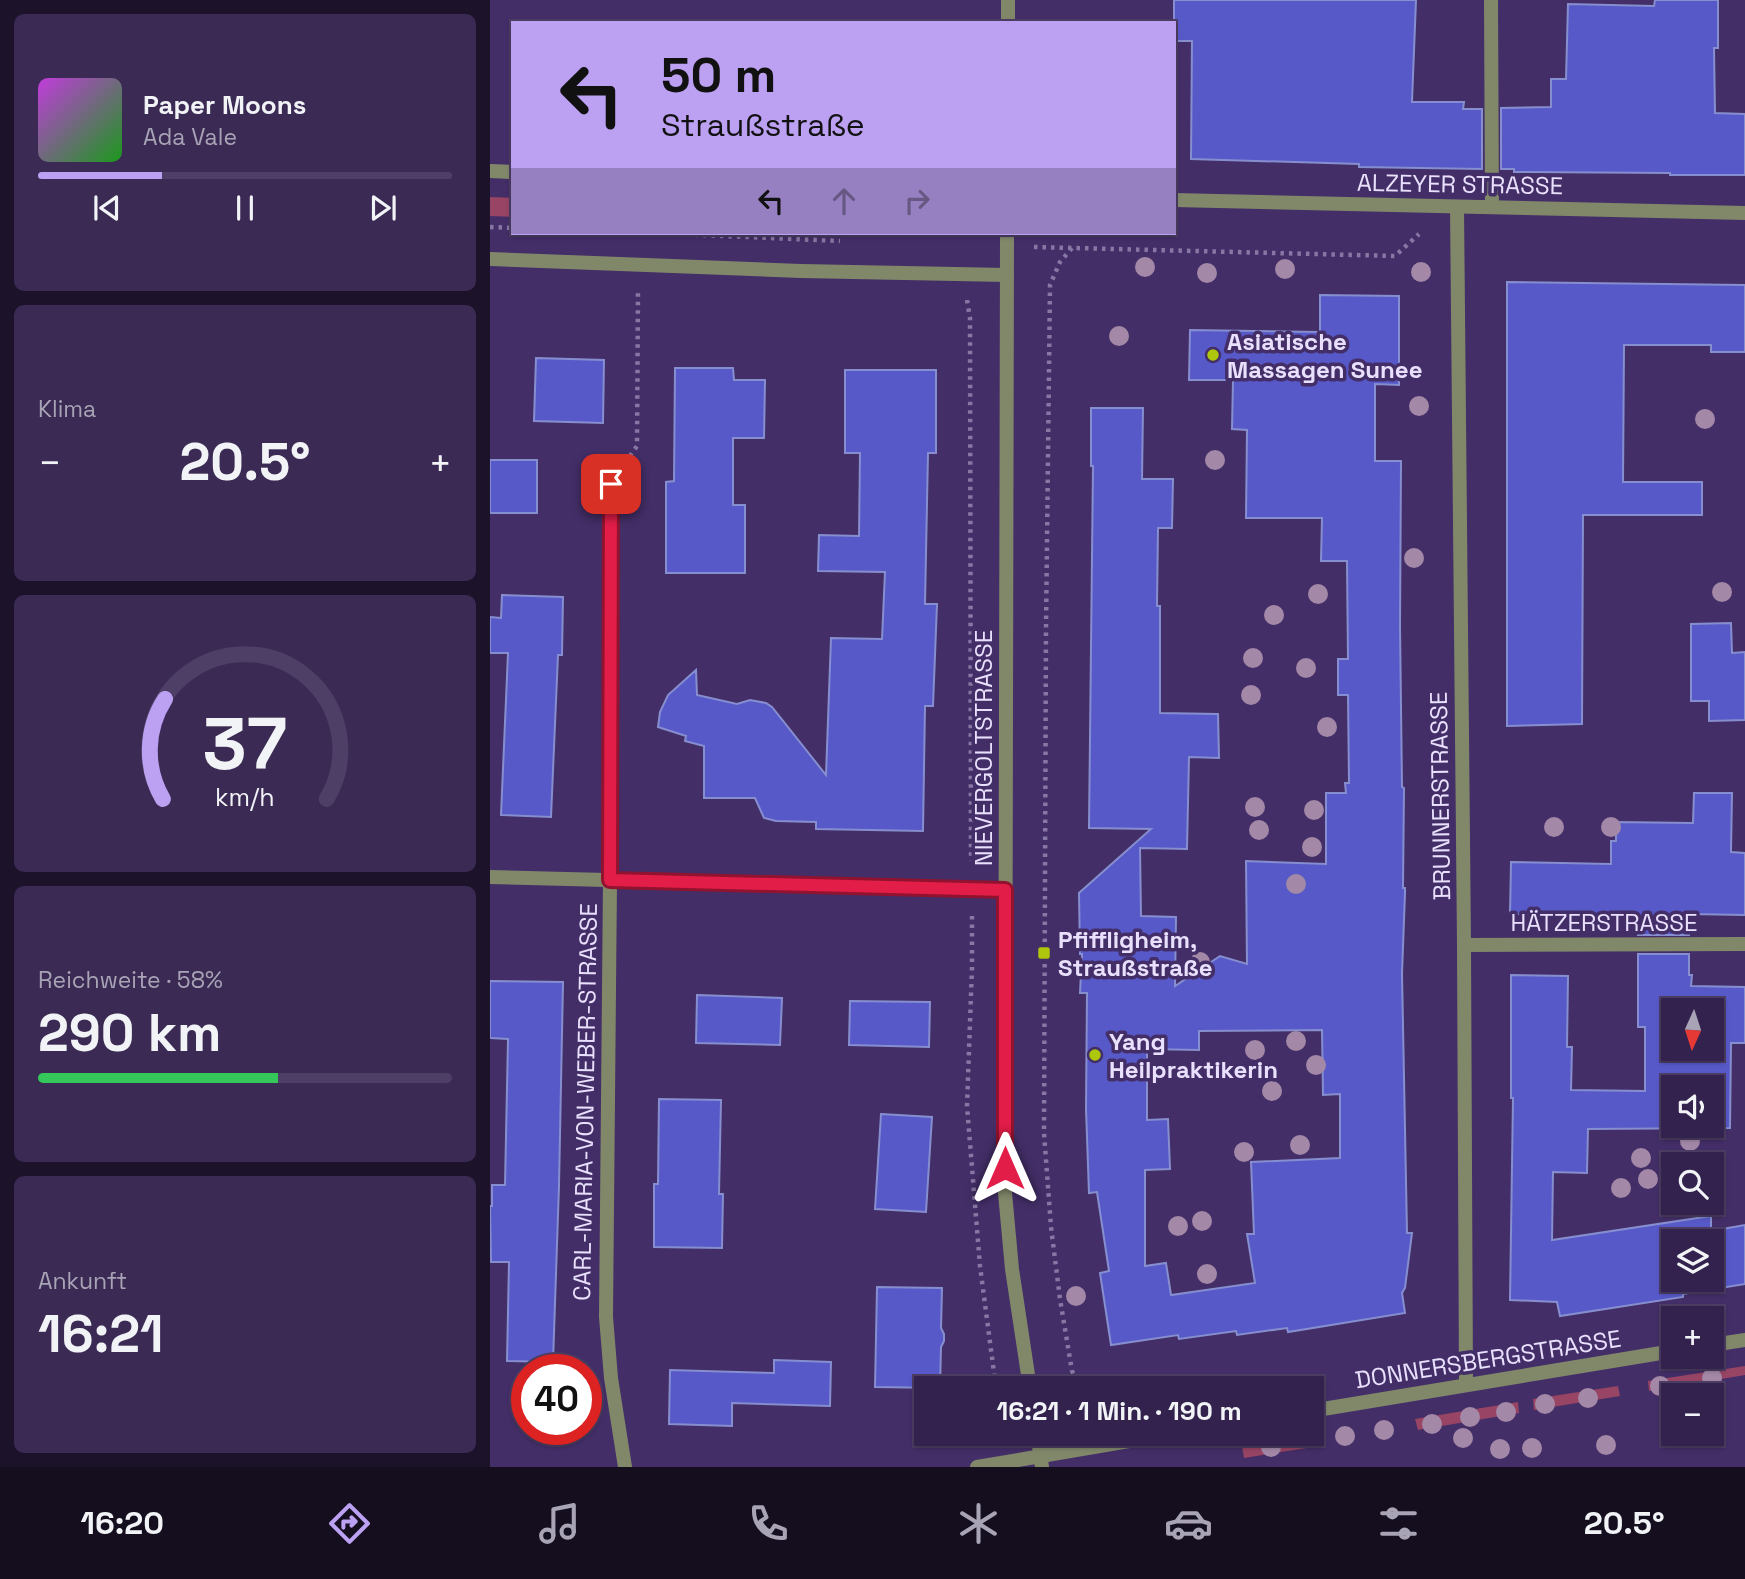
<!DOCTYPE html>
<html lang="de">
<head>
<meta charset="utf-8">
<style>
	:root { --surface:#32224d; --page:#3a2a54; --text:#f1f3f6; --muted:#a8a4b6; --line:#4d3f65; --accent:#bca0f2 }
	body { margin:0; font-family:"Space Grotesk",sans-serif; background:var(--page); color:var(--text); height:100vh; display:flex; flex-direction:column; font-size:26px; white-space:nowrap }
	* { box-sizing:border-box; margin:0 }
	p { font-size:23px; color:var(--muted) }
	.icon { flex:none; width:38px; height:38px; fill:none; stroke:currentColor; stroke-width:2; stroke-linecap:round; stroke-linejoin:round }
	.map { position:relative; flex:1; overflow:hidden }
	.drawer { display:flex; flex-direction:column; gap:14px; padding:14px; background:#1c132a; width:490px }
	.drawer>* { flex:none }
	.hud { position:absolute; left:21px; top:21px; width:665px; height:214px; border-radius:0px; box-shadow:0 2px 5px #0004,0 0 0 2px var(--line); background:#bca0f2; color:#111; overflow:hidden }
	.needle { width:46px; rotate:183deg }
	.fabs { position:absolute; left:1171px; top:998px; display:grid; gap:14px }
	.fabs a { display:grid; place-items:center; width:63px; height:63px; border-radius:0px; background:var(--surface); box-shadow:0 2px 5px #0004,0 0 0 2px var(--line); font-size:35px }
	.speed { position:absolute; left:21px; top:1354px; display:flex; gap:14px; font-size:35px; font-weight:700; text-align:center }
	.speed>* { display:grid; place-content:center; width:91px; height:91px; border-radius:50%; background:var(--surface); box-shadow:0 2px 5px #0004,0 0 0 2px var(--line); line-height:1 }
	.speed .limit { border:10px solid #d22; background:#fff; color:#111 }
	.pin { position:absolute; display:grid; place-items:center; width:60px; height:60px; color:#fff; margin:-30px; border-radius:14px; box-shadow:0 4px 10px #0006 }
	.me { position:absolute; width:77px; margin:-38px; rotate:0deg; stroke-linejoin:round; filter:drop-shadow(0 0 5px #0008) }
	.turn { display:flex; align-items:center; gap:24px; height:147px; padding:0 35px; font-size:32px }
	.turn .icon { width:91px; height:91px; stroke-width:2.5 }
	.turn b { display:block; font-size:49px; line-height:60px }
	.lanes { display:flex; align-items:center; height:66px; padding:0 35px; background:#0003; justify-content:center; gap:35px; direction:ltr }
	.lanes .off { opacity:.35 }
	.big { font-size:52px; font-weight:800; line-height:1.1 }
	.drawer .card { flex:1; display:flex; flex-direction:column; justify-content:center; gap:10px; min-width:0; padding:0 24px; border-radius:10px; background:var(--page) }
	.drawer .dial { align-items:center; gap:0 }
	.dial svg { height:182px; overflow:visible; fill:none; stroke:var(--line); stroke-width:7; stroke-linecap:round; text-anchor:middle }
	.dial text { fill:var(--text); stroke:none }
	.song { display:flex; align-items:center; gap:21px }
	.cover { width:84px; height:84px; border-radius:10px; background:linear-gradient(135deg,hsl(290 70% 55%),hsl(120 70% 35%)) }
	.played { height:7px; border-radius:4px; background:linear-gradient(90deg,var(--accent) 30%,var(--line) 30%) }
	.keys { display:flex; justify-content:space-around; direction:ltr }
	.heat { display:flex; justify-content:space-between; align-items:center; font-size:38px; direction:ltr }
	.charge { height:10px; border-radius:5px; background:linear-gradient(90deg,#34c759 58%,var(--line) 0) }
	.trip { position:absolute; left:424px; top:1376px; width:410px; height:70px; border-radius:0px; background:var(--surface); box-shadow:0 2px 5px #0004,0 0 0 2px var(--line); font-weight:800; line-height:70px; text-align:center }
	.tab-bar { display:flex; height:112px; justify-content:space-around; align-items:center; background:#140e1f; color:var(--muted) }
	.tab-bar .icon { width:49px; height:49px }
	.tab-bar .selected { color:var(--accent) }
	.tab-bar b { font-size:32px; color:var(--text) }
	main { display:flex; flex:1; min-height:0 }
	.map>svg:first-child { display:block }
</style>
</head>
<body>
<main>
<section class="drawer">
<div class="card">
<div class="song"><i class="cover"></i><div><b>Paper Moons</b><p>Ada Vale</p></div></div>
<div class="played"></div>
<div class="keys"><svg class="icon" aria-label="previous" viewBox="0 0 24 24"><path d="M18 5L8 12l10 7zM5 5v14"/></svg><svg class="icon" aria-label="pause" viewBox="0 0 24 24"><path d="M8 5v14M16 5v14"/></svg><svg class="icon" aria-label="next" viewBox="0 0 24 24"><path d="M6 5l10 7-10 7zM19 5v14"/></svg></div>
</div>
<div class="card"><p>Klima</p>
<div class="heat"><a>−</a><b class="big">20.5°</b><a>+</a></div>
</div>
<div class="card dial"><svg viewBox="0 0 100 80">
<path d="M14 69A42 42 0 1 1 86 69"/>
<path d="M14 69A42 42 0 0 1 15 25" stroke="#bca0f2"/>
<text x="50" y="56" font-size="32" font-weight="700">37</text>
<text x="50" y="72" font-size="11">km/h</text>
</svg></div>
<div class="card"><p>Reichweite · 58%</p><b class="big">290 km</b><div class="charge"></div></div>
<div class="card"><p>Ankunft</p><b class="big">16:21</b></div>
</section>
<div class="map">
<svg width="1255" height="1467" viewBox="0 0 1255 1467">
	<rect width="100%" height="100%" fill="#432e67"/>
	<!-- green -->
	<path fill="#984464" d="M0 197 23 198V217L0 216Z
		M1255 1366V1375L1159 1391 1158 1381Z
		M1128 1386 1130 1396 1044 1410 1043 1399Z
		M1028 1402 1029 1413 928 1430 925 1419Z
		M822 1435 823 1447 754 1458 752 1446Z"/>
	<!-- building -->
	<path fill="#5859c8" stroke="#868ecf" stroke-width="2" fill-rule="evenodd" d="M684 0H926L922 102H974L973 109H992V169L869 167V164L701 159 702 41H684Z
		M1165 0H1228V48H1224L1225 113 1255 114V175H1180V173L1024 172V169H1011V108L1061 107V79H1076L1078 4 1164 6Z
		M1017 282 1255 285V352H1221V345H1134L1133 482H1212V515H1093L1092 724 1017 726Z
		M830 295 909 296V385L885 384V461H911L910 626 912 787 914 788 913 888H915V893L912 974 917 1233H922L915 1288 912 1293 915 1313 798 1332 797 1328 747 1335 746 1331 689 1339 688 1335 621 1345 610 1273 619 1271 607 1192 599 1193 596 1109 597 993H590L592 954H590L589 893 661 829 599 828 603 466H601V408H653L652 479H683L682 528H668L667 606H670V713L728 714 729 758 699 757 697 849 650 848 651 916 686 917 685 986 730 956 757 964 756 861 836 864V793H856L855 783H859L858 695H848V659H858L857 561H831L832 518H756L757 430 742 429 743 380H699L700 330 830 332ZM832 1030 833 1095 850 1094V1158L761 1162 764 1234H757L765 1283 681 1295 676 1263 655 1266V1170L680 1169 678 1119 657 1120V1049L709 1050V1031Z
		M46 358 114 360 113 423 44 421Z
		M185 368H243L244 380H275L274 438H243V505H255V573H176V482L184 481Z
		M355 370H446V453H438L435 604H447L443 706H435L433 831 326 829V822L286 821 274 818 265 798H214V746L195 741 196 736 168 727 170 712 178 695 206 670 207 695 247 704 260 700 276 703 282 707 336 775 341 638 392 639 395 572 328 571 329 535 369 536 370 453H355Z
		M0 460H47V513H0Z
		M12 595 73 597 72 655H68L61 817 11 815 18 653H0V617L11 618Z
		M1241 623 1242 653 1255 652V720L1219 721V701H1201V624Z
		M1204 793H1242L1241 852 1255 853V915L1199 914V935H1148L1149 916 1020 914 1021 862 1121 864V841H1126V822L1203 823Z
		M1148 954H1199V975H1202L1201 986 1255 987V1043H1241L1240 1128 1098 1129 1097 1173 1063 1172 1062 1240 1221 1216V1231L1255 1225V1284L1193 1294V1297L1070 1316 1067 1302 1020 1300 1023 1098H1021V975L1078 976 1077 1047H1082L1081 1090 1155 1091V1027H1148ZM1183 1010H1222V1048H1183ZM1183 1087H1222V1125H1183ZM1183 1241H1222V1279H1183Z
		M0 981 73 982 69 1186 63 1362 17 1361 19 1262H1L0 1206H2V1185H15L18 1039 0 1038Z
		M207 995 292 998 290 1045 206 1043Z
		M360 1001 440 1002 439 1047 359 1045Z
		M169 1099 231 1100 229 1194H233L232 1248 164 1247V1184H168Z
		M391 1114 442 1117 436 1212 385 1209Z
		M387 1287 452 1288 451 1328 454 1334V1341L451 1347 450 1388 385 1387Z
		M284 1360 341 1362 340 1406 242 1403V1426L179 1424 180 1370 284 1373Z"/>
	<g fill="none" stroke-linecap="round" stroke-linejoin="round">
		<!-- path -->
		<path stroke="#8777a4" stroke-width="4.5" stroke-dasharray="3.5 5" stroke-linecap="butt" d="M0 227 23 228
			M162 233 350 241
			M544 247 905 256 929 234
			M582 248 570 262 560 285 556 628 554 1133 561 1227 570 1299 582 1371 591 1388
			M477 300 480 318 481 861
			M135 463 147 446 148 290
			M482 916V967L477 1106 490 1266 506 1388"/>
		<!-- service -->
		<path stroke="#81886a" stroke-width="14" d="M0 259 311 271 517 275"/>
		<!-- minor -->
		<path stroke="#81886a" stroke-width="14" d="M1001 0 1002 207
			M518 23V0
			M967 207 974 945 976 1385
			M121 484 120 880 116 1317 121 1378 135 1467
			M0 877 515 890
			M974 945 1255 944"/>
		<!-- tertiary -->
		<path stroke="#81886a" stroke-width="14" d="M0 171 23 172
			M684 200 1255 213
			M517 233 515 1193 522 1269 540 1388
			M1222 1345 1255 1340
			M821 1411 1183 1351
			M547 1433 552 1467
			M487 1467 686 1433"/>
	</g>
	<!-- trees -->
	<g fill="#a388a7">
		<circle cx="655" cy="267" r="10"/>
		<circle cx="795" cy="269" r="10"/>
		<circle cx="931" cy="272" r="10"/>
		<circle cx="717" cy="273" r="10"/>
		<circle cx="629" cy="336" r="10"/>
		<circle cx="929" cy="406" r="10"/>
		<circle cx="1215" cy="419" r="10"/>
		<circle cx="725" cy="460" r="10"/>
		<circle cx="924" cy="558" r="10"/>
		<circle cx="1232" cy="592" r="10"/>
		<circle cx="828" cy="594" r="10"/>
		<circle cx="784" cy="615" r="10"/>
		<circle cx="763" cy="658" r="10"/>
		<circle cx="816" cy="668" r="10"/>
		<circle cx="761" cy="695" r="10"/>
		<circle cx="837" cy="727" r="10"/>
		<circle cx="765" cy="807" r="10"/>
		<circle cx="824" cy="810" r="10"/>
		<circle cx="1064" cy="827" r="10"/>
		<circle cx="1121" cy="827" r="10"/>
		<circle cx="769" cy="830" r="10"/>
		<circle cx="822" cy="847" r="10"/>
		<circle cx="806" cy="884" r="10"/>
		<circle cx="710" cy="962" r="10"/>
		<circle cx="806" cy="1041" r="10"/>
		<circle cx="765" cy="1050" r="10"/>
		<circle cx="826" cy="1065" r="10"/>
		<circle cx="782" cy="1091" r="10"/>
		<circle cx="1200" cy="1141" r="10"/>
		<circle cx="810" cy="1145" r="10"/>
		<circle cx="754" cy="1152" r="10"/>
		<circle cx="1151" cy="1158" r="10"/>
		<circle cx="1158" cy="1179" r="10"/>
		<circle cx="1131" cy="1188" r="10"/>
		<circle cx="712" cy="1221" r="10"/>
		<circle cx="688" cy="1226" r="10"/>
		<circle cx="717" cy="1274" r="10"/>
		<circle cx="586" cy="1296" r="10"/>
		<circle cx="1222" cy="1378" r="10"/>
		<circle cx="1170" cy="1386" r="10"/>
		<circle cx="1098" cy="1398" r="10"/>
		<circle cx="1055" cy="1404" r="10"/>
		<circle cx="1016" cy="1412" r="10"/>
		<circle cx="980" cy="1417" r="10"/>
		<circle cx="942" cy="1424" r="10"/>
		<circle cx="894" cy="1430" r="10"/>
		<circle cx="855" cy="1436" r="10"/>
		<circle cx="973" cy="1438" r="10"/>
		<circle cx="1116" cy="1445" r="10"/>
		<circle cx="781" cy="1447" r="10"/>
		<circle cx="1042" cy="1448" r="10"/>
		<circle cx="1010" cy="1449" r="10"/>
	</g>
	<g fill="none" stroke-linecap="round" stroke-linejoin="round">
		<!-- route casing -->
		<g stroke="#92132f" stroke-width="18">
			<path id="route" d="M121 484 120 880 515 890V1168"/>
		</g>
		<!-- route -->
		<use href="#route" stroke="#e11d48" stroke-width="12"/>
	</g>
	<!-- markers -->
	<g fill="#aec60c" stroke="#432e67" stroke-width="2.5">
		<circle cx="723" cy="355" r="7"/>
		<rect x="547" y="946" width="14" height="14" rx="3.5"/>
		<circle cx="605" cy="1055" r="7"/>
	</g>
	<g text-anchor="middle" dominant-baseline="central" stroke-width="7" stroke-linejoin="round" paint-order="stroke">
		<!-- street labels -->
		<g font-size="24" fill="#e8e0fc" stroke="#432e67">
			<text transform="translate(970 184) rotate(1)">ALZEYER STRASSE</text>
			<text transform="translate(493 748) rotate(-90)">NIEVERGOLTSTRASSE</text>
			<text transform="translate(950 796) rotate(-91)">BRUNNERSTRASSE</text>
			<text x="1114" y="922">HÄTZERSTRASSE</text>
			<text transform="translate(95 1102) rotate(-89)">CARL-MARIA-VON-WEBER-STRASSE</text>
			<text transform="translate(998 1359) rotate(-9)">DONNERSBERGSTRASSE</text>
		</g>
		<!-- poi labels -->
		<g font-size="24" font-weight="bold" fill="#e8e0fc" stroke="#432e67" text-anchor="start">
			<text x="737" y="341">Asiatische<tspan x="737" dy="28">Massagen Sunee</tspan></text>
			<text x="568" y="939">Pfiffligheim,<tspan x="568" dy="28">Straußstraße</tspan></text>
			<text x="619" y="1041">Yang<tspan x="619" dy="28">Heilpraktikerin</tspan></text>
		</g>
	</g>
</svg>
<div class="fabs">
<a><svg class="needle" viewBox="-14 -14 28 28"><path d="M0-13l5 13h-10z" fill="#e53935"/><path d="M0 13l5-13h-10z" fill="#a8a4b6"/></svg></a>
<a><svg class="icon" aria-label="sound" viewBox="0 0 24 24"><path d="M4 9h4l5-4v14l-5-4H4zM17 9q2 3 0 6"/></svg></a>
<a><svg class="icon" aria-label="search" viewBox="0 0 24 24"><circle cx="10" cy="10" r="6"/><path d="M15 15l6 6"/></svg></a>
<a><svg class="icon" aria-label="layers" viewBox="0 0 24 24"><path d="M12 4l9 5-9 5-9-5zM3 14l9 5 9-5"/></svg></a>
<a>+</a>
<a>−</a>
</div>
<div class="speed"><div class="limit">40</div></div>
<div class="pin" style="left:121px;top:484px;background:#d93025"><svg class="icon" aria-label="arrive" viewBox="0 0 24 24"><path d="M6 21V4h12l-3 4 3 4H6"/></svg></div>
<svg class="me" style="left:515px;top:1168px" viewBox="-20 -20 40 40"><path d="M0-17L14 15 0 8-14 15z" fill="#e11d48" stroke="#fff" stroke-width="4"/></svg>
<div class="trip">16:21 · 1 Min. · 190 m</div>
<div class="hud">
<div class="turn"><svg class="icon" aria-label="left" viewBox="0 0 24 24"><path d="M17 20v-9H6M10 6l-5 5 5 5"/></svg><div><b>50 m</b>Straußstraße</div></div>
<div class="lanes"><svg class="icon" aria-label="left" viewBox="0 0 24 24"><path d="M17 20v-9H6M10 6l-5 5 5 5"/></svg><svg class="icon off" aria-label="ahead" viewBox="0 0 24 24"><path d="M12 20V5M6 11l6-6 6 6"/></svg><svg class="icon off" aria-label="right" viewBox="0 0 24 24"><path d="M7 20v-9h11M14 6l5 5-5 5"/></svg></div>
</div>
</div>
</main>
<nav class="tab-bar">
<b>16:20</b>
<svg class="icon selected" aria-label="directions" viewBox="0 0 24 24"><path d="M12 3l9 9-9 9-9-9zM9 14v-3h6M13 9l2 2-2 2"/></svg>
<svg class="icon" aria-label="music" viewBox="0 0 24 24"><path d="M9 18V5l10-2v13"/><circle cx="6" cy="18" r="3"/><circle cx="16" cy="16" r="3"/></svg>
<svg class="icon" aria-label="phone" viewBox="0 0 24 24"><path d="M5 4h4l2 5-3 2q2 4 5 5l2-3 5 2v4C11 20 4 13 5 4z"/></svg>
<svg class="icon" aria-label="climate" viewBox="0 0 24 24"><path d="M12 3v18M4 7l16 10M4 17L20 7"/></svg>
<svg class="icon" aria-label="car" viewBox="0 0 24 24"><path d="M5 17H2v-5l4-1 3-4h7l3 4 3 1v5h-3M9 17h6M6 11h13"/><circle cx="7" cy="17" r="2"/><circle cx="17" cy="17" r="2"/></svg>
<svg class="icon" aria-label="filters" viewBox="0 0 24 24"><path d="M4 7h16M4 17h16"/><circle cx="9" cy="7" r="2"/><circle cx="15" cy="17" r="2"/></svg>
<b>20.5°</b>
</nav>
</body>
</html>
